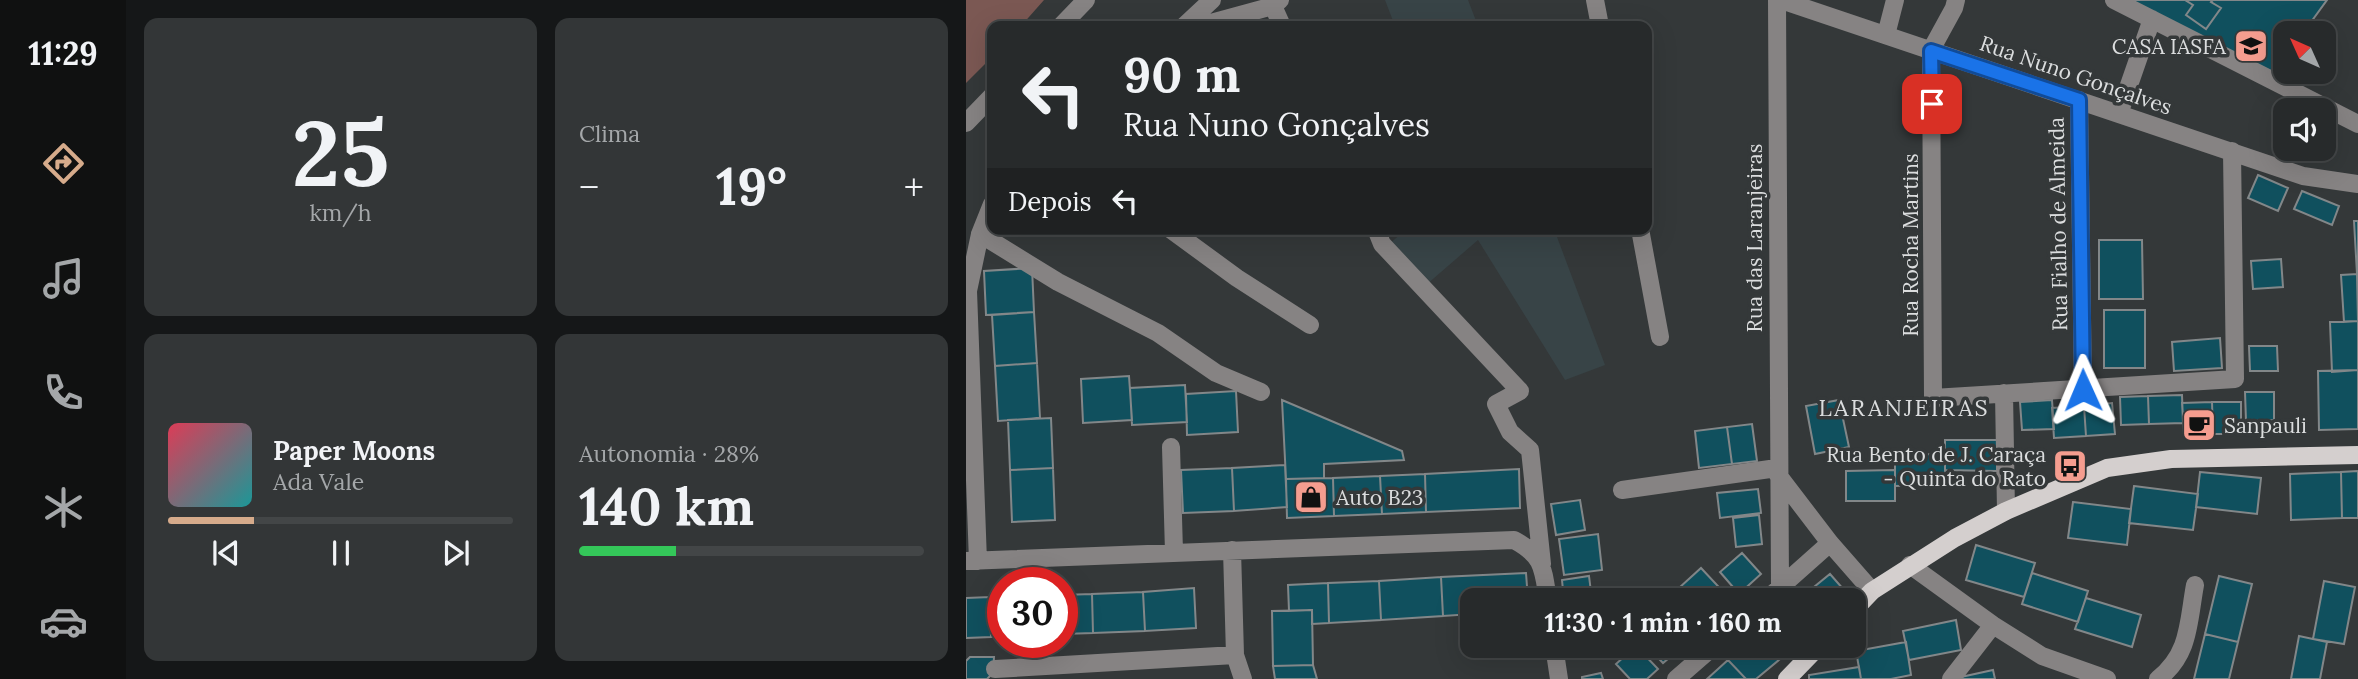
<!DOCTYPE html>
<html lang="pt">
<head>
<meta charset="utf-8">
<style>
	:root { --surface:#272a2b; --page:#333637; --text:#f1f3f6; --muted:#a4a7a9; --line:#434647; --accent:#d6ab8b }
	body { margin:0; font-family:Lora,serif; background:var(--page); color:var(--text); height:100vh; display:flex; flex-direction:column; font-size:26px; white-space:nowrap }
	* { box-sizing:border-box; margin:0 }
	p { font-size:23px; color:var(--muted) }
	.icon { flex:none; width:38px; height:38px; fill:none; stroke:currentColor; stroke-width:2; stroke-linecap:round; stroke-linejoin:round }
	.map { position:relative; flex:1; overflow:hidden }
	.drawer { display:flex; flex-direction:column; gap:18px; padding:18px; background:#151718; width:840px }
	.drawer>* { flex:none }
	.hud { position:absolute; left:21px; top:21px; width:665px; height:214px; border-radius:14px; box-shadow:0 7px 28px #0002,0 0 0 2px var(--line); background:#272a2b; color:var(--text); overflow:hidden }
	.needle { width:46px; rotate:315deg }
	.fabs { position:absolute; left:1307px; top:21px; display:grid; gap:14px }
	.fabs a { display:grid; place-items:center; width:63px; height:63px; border-radius:14px; background:var(--surface); box-shadow:0 7px 28px #0002,0 0 0 2px var(--line); font-size:35px }
	.speed { position:absolute; left:21px; top:567px; display:flex; gap:14px; font-size:35px; font-weight:700; text-align:center }
	.speed>* { display:grid; place-content:center; width:91px; height:91px; border-radius:50%; background:var(--surface); box-shadow:0 7px 28px #0002,0 0 0 2px var(--line); line-height:1 }
	.speed .limit { border:10px solid #d22; background:#fff; color:#111 }
	.pin { position:absolute; display:grid; place-items:center; width:60px; height:60px; color:#fff; margin:-30px; border-radius:14px; box-shadow:0 4px 10px #0006 }
	.me { position:absolute; width:77px; margin:-38px; rotate:359deg; stroke-linejoin:round; filter:drop-shadow(0 0 5px #0008) }
	.turn { display:flex; align-items:center; gap:24px; height:147px; padding:0 21px; font-size:32px }
	.turn .icon { width:91px; height:91px; stroke-width:2.5 }
	.turn b { display:block; font-size:49px; line-height:60px }
	.then { display:flex; align-items:center; height:66px; padding:0 21px; background:#0003; gap:14px; font-size:26px }
	.big { font-size:52px; font-weight:700; line-height:1.1 }
	.drawer .card { flex:1; display:flex; flex-direction:column; justify-content:center; gap:10px; min-width:0; padding:0 24px; border-radius:14px; background:var(--page) }
	.drawer .dial { align-items:center; gap:0 }
	.dial b { font-size:91px; line-height:1 }
	.song { display:flex; align-items:center; gap:21px }
	.cover { width:84px; height:84px; border-radius:10px; background:linear-gradient(135deg,hsl(350 70% 55%),hsl(180 70% 35%)) }
	.played { height:7px; border-radius:4px; background:linear-gradient(90deg,var(--accent) 25%,var(--line) 25%) }
	.keys { display:flex; justify-content:space-around; direction:ltr }
	.heat { display:flex; justify-content:space-between; align-items:center; font-size:38px; direction:ltr }
	.charge { height:10px; border-radius:5px; background:linear-gradient(90deg,#34c759 28%,var(--line) 0) }
	.drawer .tiles { flex:1; display:grid; gap:18px; grid-template-columns:repeat(2,1fr) }
	.trip { position:absolute; left:494px; top:588px; width:406px; height:70px; border-radius:14px; background:var(--surface); box-shadow:0 7px 28px #0002,0 0 0 2px var(--line); font-weight:700; line-height:70px; text-align:center }
	main { display:flex; flex:1; min-height:0 }
	.tabs { display:flex; flex-direction:column; width:126px; justify-content:space-around; align-items:center; background:#101111; color:var(--muted) }
	.tabs .icon { width:49px; height:49px }
	.tabs .active { color:var(--accent) }
	.tabs b { font-size:32px; color:var(--text) }
	.map>svg:first-child { display:block }
</style>
</head>
<body>
<main>
<nav class="tabs">
<b>11:29</b>
<svg class="icon active" aria-label="directions" viewBox="0 0 24 24"><path d="M12 3l9 9-9 9-9-9zM9 14v-3h6M13 9l2 2-2 2"/></svg>
<svg class="icon" aria-label="music" viewBox="0 0 24 24"><path d="M9 18V5l10-2v13"/><circle cx="6" cy="18" r="3"/><circle cx="16" cy="16" r="3"/></svg>
<svg class="icon" aria-label="phone" viewBox="0 0 24 24"><path d="M5 4h4l2 5-3 2q2 4 5 5l2-3 5 2v4C11 20 4 13 5 4z"/></svg>
<svg class="icon" aria-label="climate" viewBox="0 0 24 24"><path d="M12 3v18M4 7l16 10M4 17L20 7"/></svg>
<svg class="icon" aria-label="car" viewBox="0 0 24 24"><path d="M5 17H2v-5l4-1 3-4h7l3 4 3 1v5h-3M9 17h6M6 11h13"/><circle cx="7" cy="17" r="2"/><circle cx="17" cy="17" r="2"/></svg>
</nav>
<section class="drawer">
<div class="tiles">
<div class="card dial"><b>25</b><p>km/h</p></div>
<div class="card"><p>Clima</p>
<div class="heat"><a>−</a><b class="big">19°</b><a>+</a></div>
</div>
<div class="card">
<div class="song"><i class="cover"></i><div><b>Paper Moons</b><p>Ada Vale</p></div></div>
<div class="played"></div>
<div class="keys"><svg class="icon" aria-label="previous" viewBox="0 0 24 24"><path d="M18 5L8 12l10 7zM5 5v14"/></svg><svg class="icon" aria-label="pause" viewBox="0 0 24 24"><path d="M8 5v14M16 5v14"/></svg><svg class="icon" aria-label="next" viewBox="0 0 24 24"><path d="M6 5l10 7-10 7zM19 5v14"/></svg></div>
</div>
<div class="card"><p>Autonomia · 28%</p><b class="big">140 km</b><div class="charge"></div></div>
</div>
</section>
<div class="map">
<svg width="1392" height="679" viewBox="0 0 1392 679">
	<rect width="100%" height="100%" fill="#343839"/>
	<!-- built -->
	<path fill="#384447" d="M419 0H502L512 26H429Z
		M441 229H588L639 365 599 380 512 240 460 285 423 244Z"/>
	<!-- green -->
	<path fill="#7b5853" d="M0 0H78L55 26H26V57L0 83Z"/>
	<!-- building -->
	<path fill="#10505e" stroke="#828789" stroke-width="2" d="M1163 0H1361L1337 33H1320V58L1308 75Z
		M1219 0H1247L1245 2 1255 8 1240 29 1220 15 1227 5Z
		M1292 175 1322 188 1312 211 1282 198Z
		M1336 191 1373 206 1366 225 1328 209Z
		M1388 221H1392V274H1391Z
		M1133 240H1176L1177 299H1133Z
		M1315 259 1317 287 1287 289 1285 261Z
		M66 268 68 312 20 315 18 271Z
		M1391 274 1392 321 1378 322 1375 275Z
		M1138 310H1179V368H1138Z
		M68 312 71 363 29 366 26 315Z
		M1392 321V370L1366 372 1364 322Z
		M1254 338 1256 368 1208 371 1206 342Z
		M1283 346H1311L1312 371H1284Z
		M71 363 74 418 32 421 29 366Z
		M1392 370V429L1353 430 1352 371Z
		M163 376 166 420 117 423 115 379Z
		M219 385 221 422 166 425 164 388Z
		M270 391 272 432 221 435 220 394Z
		M1279 392H1308V420L1280 421Z
		M1216 395 1217 423 1183 424 1182 396Z
		M1182 396 1183 424 1155 425 1154 397Z
		M316 400 436 451 438 460 358 464V478L320 479Z
		M873 400 883 447 849 454 840 406Z
		M1086 400 1088 429 1056 430 1054 402Z
		M1246 402 1247 434 1218 435 1216 403Z
		M1246 402H1275V434H1247Z
		M1146 403 1149 434 1120 436 1118 406Z
		M1118 406 1120 436 1088 438 1086 408Z
		M85 418 87 468 44 470 42 420Z
		M786 424 791 461 766 464 761 427Z
		M761 427 766 464 733 468 729 431Z
		M979 440H1031V471L979 470Z
		M979 454V485L929 486V455Z
		M319 465 321 507 268 511 266 468Z
		M87 468 89 520 46 522 44 470Z
		M266 468 268 511 217 513 215 470Z
		M553 469 554 508 460 512 459 474Z
		M929 470V501H880V471Z
		M1392 471V518H1376L1375 472Z
		M1234 472 1295 478 1291 514 1230 507Z
		M1375 472 1376 518 1325 520 1324 474Z
		M459 474 460 512 416 514 414 476Z
		M414 476 416 514 368 516 367 478Z
		M367 478 368 516 321 518 320 479Z
		M1168 486 1232 494 1227 530 1163 523Z
		M792 489 795 513 754 518 751 493Z
		M614 500 619 530 590 535 585 504Z
		M1107 502 1165 509 1161 545 1102 538Z
		M793 515 796 544 770 547 767 518Z
		M632 534 636 570 598 575 593 539Z
		M1010 545 1069 563 1058 597 1000 580Z
		M776 553 795 574 773 594 754 572Z
		M735 568 764 599 704 600 702 598Z
		M560 573 562 600H506V614L477 616 475 577Z
		M1066 573 1122 591 1112 622 1056 604Z
		M864 574 885 598 883 600H832Z
		M623 576 626 600H598L596 580Z
		M1253 576 1286 584 1272 642 1239 634Z
		M475 577 477 616 415 620 413 581Z
		M413 581 415 620 363 623 362 583Z
		M1358 581 1389 587 1378 644 1347 639Z
		M362 583 363 623 346 624V610L323 611 322 585Z
		M228 588 230 628 179 631 177 592Z
		M177 592 179 631 127 633 126 594Z
		M126 594 127 633 96 634V595Z
		M24 597H37V636L25 637Z
		M24 597 25 637 0 638V598Z
		M1120 598 1175 615 1166 647 1109 629Z
		M346 610 347 665 307 666 306 611Z
		M990 620 995 650 943 660 937 631Z
		M1239 634 1272 642 1263 679H1228Z
		M1333 636 1361 642 1354 679H1325Z
		M940 642 945 675 925 679H895L890 651Z
		M606 646H627L629 653 608 658Z
		M670 646 692 669 681 679H664L650 664Z
		M681 646H717L697 663Z
		M779 646H811L819 655 790 679H780L762 660Z
		M811 646H829L819 655Z
		M4 657H28L27 673 21 679H0V661Z
		M762 660 780 679H741Z
		M347 665 351 679H309L307 666Z
		M893 667 895 679H843V675Z
		M1027 670 1029 679H996L995 677Z
		M635 673 637 679H616V677Z"/>
	<g fill="none" stroke-linecap="round" stroke-linejoin="round">
		<!-- minor -->
		<path stroke="#868383" stroke-width="18" d="M629 0 634 26
			M811 0 814 588
			M815 0 1337 176 1392 184
			M990 0 988 8 965 50 967 398 1269 379 1266 151
			M1148 0 1392 124
			M307 6 316 26
			M95 26 120 0
			M218 26 246 0
			M234 26 307 6 314 0
			M920 35 929 0
			M1113 100 1117 390
			M1153 114 1186 19
			M0 123 26 96
			M204 229 271 278 344 325
			M410 229 416 244 554 391 530 404 544 432 564 450 576 564
			M674 229 694 337
			M14 234 92 282 192 333 250 373 295 392
			M1038 393 1040 511
			M205 447 208 552
			M812 475 864 543 906 591
			M656 490 811 468
			M266 550 269 655 277 679
			M0 561 548 540C578 556 577 569 582 600
			M12 561 2 291 14 234 26 204
			M944 565 1027 625 1076 656 1141 679
			M800 600 864 543
			M588 646 593 679
			M29 669 269 655
			M710 679 748 646
			M985 679 1027 625
			M1192 679C1224 654 1222 623 1229 585"/>
		<!-- major -->
		<path stroke="#d4cfce" stroke-width="18" d="M887 611 906 591 989 538 1040 511 1141 468 1205 459 1392 455
			M821 679 853 646"/>
	</g>
	<g fill="none" stroke-linecap="round" stroke-linejoin="round">
		<!-- route casing -->
		<g stroke="#114b97" stroke-width="18">
			<path id="route" d="M966 104 965 51 1113 100 1117 390"/>
		</g>
		<!-- route -->
		<use href="#route" stroke="#1a73e8" stroke-width="12"/>
	</g>
	<!-- icons -->
	<defs>
		<g id="school-square" transform="scale(1.75)"><rect x="-9" y="-9" width="18" height="18" rx="4" fill="#f59d8f" stroke="#343839"/><path d="M0-5L7-2L0 1L-7-2ZM-4 1L0 2.5L4 1V4Q0 6-4 4Z" fill="#111"/></g>
		<g id="cafe-square" transform="scale(1.75)"><rect x="-9" y="-9" width="18" height="18" rx="4" fill="#f59d8f" stroke="#343839"/><path d="M-5.5-4.5H6V0H3Q3 3.5 0 3.5H-2.5Q-5.5 3.5-5.5 0ZM3-3.2v2h1.7v-2ZM-6 4.5H4V6H-6Z" fill="#111"/></g>
		<g id="bus-square" transform="scale(1.75)"><rect x="-9" y="-9" width="18" height="18" rx="4" fill="#f59d8f" stroke="#343839"/><path d="M-5-6H5V4H4V6H2V4H-2V6H-4V4H-5ZM-3.5-4V0h7V-4ZM-3.5 1.2v1.5H-2V1.2ZM2 1.2v1.5H3.5V1.2Z" fill="#111"/></g>
		<g id="shop-square" transform="scale(1.75)"><rect x="-9" y="-9" width="18" height="18" rx="4" fill="#f59d8f" stroke="#343839"/><path d="M-5-2.5h2.3a2.7 3.5 0 0 1 5.4 0H5L5.5 6h-11ZM-1.5-2.5h3a1.5 2.3 0 0 0-3 0Z" fill="#111"/></g>
	</defs>
	<g fill-rule="evenodd">
		<use href="#school-square" x="1285" y="46"/>
		<use href="#cafe-square" x="1233" y="425"/>
		<use href="#bus-square" x="1104" y="466"/>
		<use href="#shop-square" x="345" y="497"/>
	</g>
	<g text-anchor="middle" dominant-baseline="central" stroke-width="7" stroke-linejoin="round" paint-order="stroke">
		<!-- poi labels -->
		<g font-size="21" fill="#dbddde" stroke="#343839" text-anchor="end">
			<text x="1260" y="46">CASA IASFA</text>
			<text x="1258" y="425" text-anchor="start">Sanpauli</text>
			<text x="1080" y="454">Rua Bento de J. Caraça<tspan x="1080" dy="24">- Quinta do Rato</tspan></text>
			<text x="370" y="497" text-anchor="start">Auto B23</text>
		</g>
		<!-- street labels -->
		<g font-size="21" fill="#dbddde" stroke="#343839">
			<text transform="translate(1110 75) rotate(19)">Rua Nuno Gonçalves</text>
			<text transform="translate(1092 224) rotate(-91)">Rua Fialho de Almeida</text>
			<text transform="translate(788 238) rotate(-90)">Rua das Laranjeiras</text>
			<text transform="translate(944 245) rotate(-90)">Rua Rocha Martins</text>
		</g>
		<!-- neighbourhood labels -->
		<g font-size="23" letter-spacing="2" fill="#dbddde" stroke="#343839">
			<text x="938" y="407">LARANJEIRAS</text>
		</g>
	</g>
</svg>
<div class="fabs">
<a><svg class="needle" viewBox="-14 -14 28 28"><path d="M0-13l5 13h-10z" fill="#e53935"/><path d="M0 13l5-13h-10z" fill="#a4a7a9"/></svg></a>
<a><svg class="icon" aria-label="sound" viewBox="0 0 24 24"><path d="M4 9h4l5-4v14l-5-4H4zM17 9q2 3 0 6"/></svg></a>
</div>
<div class="speed"><div class="limit">30</div></div>
<div class="pin" style="left:966px;top:104px;background:#d93025"><svg class="icon" aria-label="arrive" viewBox="0 0 24 24"><path d="M6 21V4h12l-3 4 3 4H6"/></svg></div>
<svg class="me" style="left:1117px;top:390px" viewBox="-20 -20 40 40"><path d="M0-17L14 15 0 8-14 15z" fill="#1a73e8" stroke="#fff" stroke-width="4"/></svg>
<div class="trip">11:30 · 1 min · 160 m</div>
<div class="hud">
<div class="turn"><svg class="icon" aria-label="left" viewBox="0 0 24 24"><path d="M17 20v-9H6M10 6l-5 5 5 5"/></svg><div><b>90 m</b>Rua Nuno Gonçalves</div></div>
<div class="then">Depois<svg class="icon" aria-label="left" viewBox="0 0 24 24"><path d="M17 20v-9H6M10 6l-5 5 5 5"/></svg></div>
</div>
</div>
</main>
</body>
</html>
